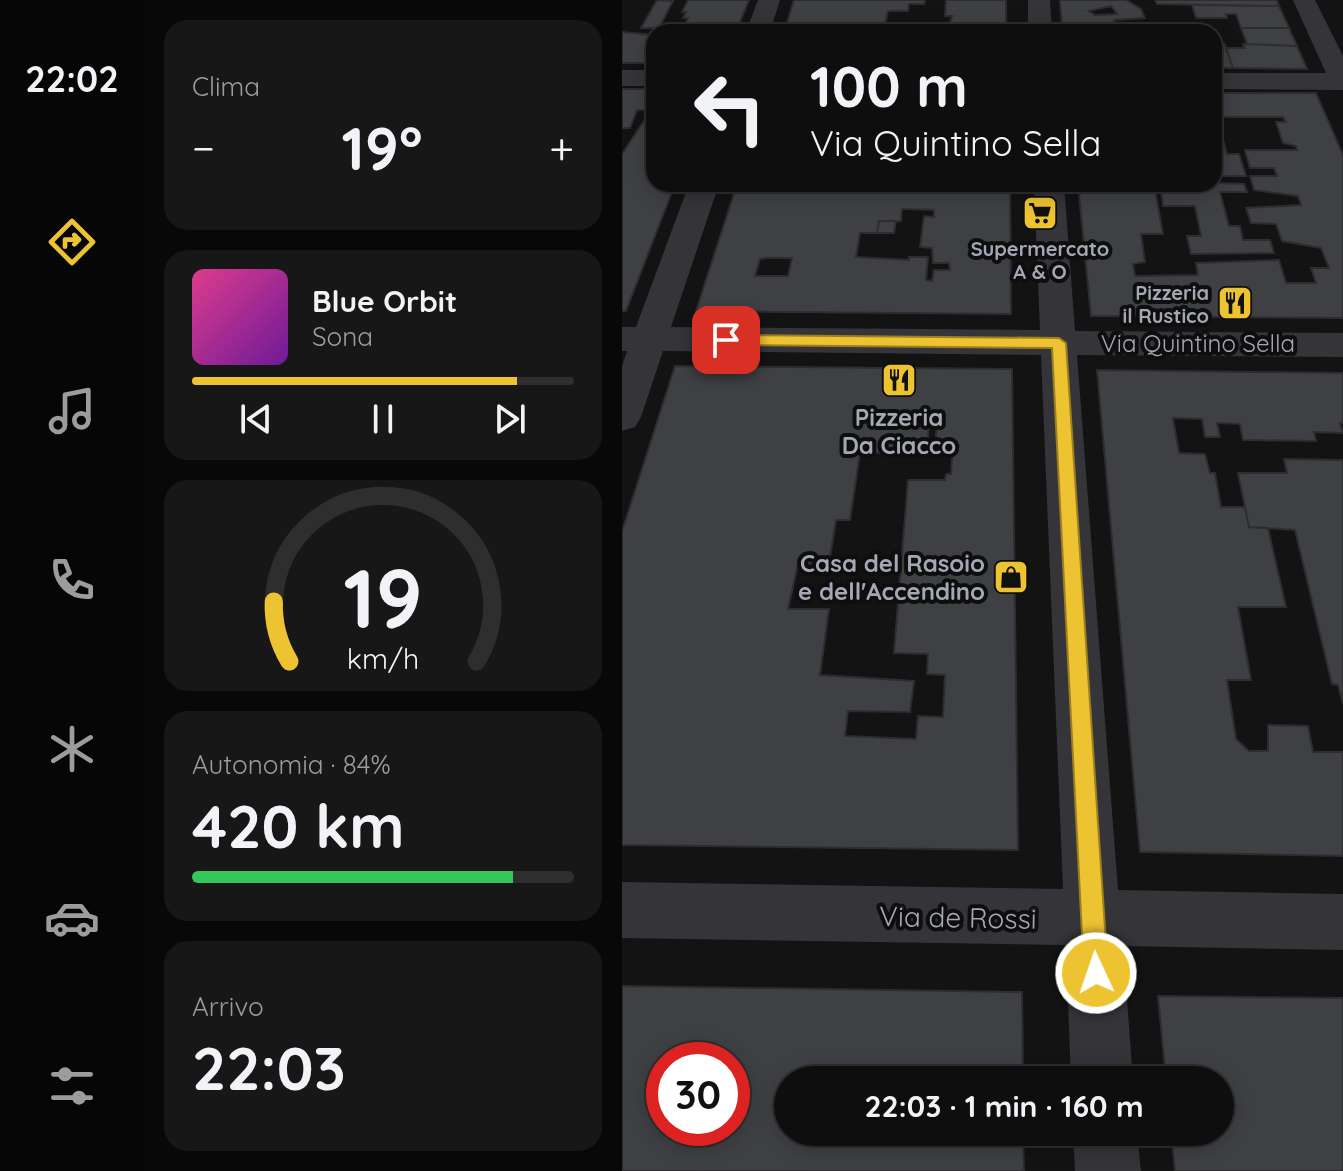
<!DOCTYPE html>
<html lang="it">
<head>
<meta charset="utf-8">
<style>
	:root { --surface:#0e0e0f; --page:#171718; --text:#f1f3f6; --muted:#9b9c9e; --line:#2e2e2f; --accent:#eec331 }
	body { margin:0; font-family:Quicksand,sans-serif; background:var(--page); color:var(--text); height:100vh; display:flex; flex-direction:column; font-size:30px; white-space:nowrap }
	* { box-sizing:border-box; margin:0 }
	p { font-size:26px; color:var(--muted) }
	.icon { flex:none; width:44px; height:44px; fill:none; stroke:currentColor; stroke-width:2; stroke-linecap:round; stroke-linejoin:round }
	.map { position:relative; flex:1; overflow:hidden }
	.panel { display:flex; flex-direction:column; gap:20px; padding:20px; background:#080808; width:478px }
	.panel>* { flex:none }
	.top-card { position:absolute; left:24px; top:24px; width:576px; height:168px; border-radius:24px; box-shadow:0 4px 20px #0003,0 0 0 2px var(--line); background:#0e0e0f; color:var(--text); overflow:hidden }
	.speed { position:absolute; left:24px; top:1042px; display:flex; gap:16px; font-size:40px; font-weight:700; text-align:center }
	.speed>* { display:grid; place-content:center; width:104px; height:104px; border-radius:50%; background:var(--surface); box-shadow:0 4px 20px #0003,0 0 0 2px var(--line); line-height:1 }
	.speed .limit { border:12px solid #d22; background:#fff; color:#111 }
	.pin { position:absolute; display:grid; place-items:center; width:68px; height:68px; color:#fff; margin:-34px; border-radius:16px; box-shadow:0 4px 12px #0006 }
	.me { position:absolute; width:88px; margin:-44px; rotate:357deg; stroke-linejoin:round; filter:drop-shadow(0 0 6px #0008) }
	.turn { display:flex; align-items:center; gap:28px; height:168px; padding:0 32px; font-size:36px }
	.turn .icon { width:104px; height:104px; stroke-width:2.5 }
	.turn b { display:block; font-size:56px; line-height:68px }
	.big { font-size:60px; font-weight:700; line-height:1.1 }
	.panel .card { flex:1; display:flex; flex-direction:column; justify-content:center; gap:12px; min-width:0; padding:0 28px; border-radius:24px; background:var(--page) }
	.panel .dial { align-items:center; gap:0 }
	.dial svg { height:208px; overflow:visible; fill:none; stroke:var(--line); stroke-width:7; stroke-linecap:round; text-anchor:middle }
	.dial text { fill:var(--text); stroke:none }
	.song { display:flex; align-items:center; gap:24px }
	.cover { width:96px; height:96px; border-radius:12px; background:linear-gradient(135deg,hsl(330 70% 55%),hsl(280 70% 35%)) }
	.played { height:8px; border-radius:4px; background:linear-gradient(90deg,var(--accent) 85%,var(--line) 85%) }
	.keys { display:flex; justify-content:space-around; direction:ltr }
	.heat { display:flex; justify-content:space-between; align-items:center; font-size:44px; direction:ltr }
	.charge { height:12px; border-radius:6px; background:linear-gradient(90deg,#34c759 84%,var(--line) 0) }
	.trip { position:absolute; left:152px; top:1066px; width:460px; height:80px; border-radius:40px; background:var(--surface); box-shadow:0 4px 20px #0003,0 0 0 2px var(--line); font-weight:700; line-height:80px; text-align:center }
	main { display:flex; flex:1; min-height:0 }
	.menu { display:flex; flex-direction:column; width:144px; justify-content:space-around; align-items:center; background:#060606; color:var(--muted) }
	.menu .icon { width:56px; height:56px }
	.menu .active { color:var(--accent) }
	.menu b { font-size:36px; color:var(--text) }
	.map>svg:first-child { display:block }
</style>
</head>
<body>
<main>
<nav class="menu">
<b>22:02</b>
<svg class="icon active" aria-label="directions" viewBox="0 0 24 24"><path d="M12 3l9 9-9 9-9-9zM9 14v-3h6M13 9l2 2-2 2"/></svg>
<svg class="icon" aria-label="music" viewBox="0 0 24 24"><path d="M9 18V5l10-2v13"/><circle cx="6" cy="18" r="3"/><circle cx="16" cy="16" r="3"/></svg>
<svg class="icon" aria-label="phone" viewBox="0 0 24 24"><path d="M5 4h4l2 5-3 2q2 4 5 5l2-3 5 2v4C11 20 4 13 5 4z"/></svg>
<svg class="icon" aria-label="climate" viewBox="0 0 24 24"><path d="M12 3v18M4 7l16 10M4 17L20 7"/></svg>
<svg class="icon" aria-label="car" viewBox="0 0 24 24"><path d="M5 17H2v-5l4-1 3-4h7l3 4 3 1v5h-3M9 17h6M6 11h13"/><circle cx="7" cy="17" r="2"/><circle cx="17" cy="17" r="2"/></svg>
<svg class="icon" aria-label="filters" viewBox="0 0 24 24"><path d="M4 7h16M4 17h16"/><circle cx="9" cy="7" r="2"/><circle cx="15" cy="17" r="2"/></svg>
</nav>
<section class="panel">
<div class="card"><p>Clima</p>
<div class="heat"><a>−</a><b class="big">19°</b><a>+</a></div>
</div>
<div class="card">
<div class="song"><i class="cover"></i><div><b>Blue Orbit</b><p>Sona</p></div></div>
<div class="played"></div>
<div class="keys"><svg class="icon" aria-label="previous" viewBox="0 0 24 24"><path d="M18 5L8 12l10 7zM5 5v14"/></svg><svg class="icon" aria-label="pause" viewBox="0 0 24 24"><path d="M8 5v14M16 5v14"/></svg><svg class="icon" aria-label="next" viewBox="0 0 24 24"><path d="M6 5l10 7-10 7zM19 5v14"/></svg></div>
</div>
<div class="card dial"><svg viewBox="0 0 100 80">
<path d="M14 69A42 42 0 1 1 86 69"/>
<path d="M14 69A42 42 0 0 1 8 46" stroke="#eec331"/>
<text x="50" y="56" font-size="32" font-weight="700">19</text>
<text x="50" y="72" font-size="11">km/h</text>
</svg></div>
<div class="card"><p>Autonomia · 84%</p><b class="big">420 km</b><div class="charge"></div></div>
<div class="card"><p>Arrivo</p><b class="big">22:03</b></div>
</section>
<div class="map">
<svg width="721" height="1171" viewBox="0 0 721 1171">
	<rect width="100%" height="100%" fill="#131314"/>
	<!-- building -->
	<path fill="#3f4044" stroke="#2d2d30" stroke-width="2" fill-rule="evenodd" d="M35 0 51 1 37 28H19Z
		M66 0H127L114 32H59L66 18H61L64 12H60Z
		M172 0H303L302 4H287L286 11H266L263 25H228L226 31 162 32Z
		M324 0H384V32H337V29H332V23H328L330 16H323Z
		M438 0H504L519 9 523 18 492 20 494 26 440 27ZM489 6 495 14 473 15 467 11Z
		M533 0H655L657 6 535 4Z
		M570 5 657 6 667 28H619L614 14H604L605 18H574Z
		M494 26 495 30 505 32H441L440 27Z
		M619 28H667L675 46 625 44Z
		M0 32 32 35V63H0Z
		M592 43H602L611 68H592Z
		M621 44 675 46 685 69 611 68 604 48H623Z
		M0 89H32V110H15L8 128H0Z
		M592 93H694L721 155V318L469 316 456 184H532L541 234H519L523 262 511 264 513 276 576 275 574 263 657 260 664 283H694L689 268H707L699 248 660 241 654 224 629 223 624 208 679 205 676 196 632 190 628 176H655L652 168H628L623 150H675L674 146 661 143 654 122H664L661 117H592Z
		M32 114V184H53L4 311H0V154L25 116Z
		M592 132H599L605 154H617L624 176H592Z
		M592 176 596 183 622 184 625 192H598L607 226H618L621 240H648L652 253 569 254 565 236H579L573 206H541L538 184H592Z
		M115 184H185L184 191H218L219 184H388L389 314 74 311ZM280 209 312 210V217L302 216 298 247 310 248 311 263H327L328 270H312L310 281 304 280 306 257H287V260L234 257 238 233H255L257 221H279ZM145 258H170L166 276H133L138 259Z
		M185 184H207L205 191H184Z
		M257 221H274L272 233H255Z
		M53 366 390 369 396 850 0 845V531ZM308 411 319 412V426H315L313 443H331L329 474H324L323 480H286L272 653 306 654 305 674 323 675 321 717 296 716 294 739 223 736 226 711 288 712 292 681 198 675 207 609H166L176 564H207L214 520H228L238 453 305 452Z
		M475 370 721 373V423H718L721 433 692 432 694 441 621 440 618 424 595 423 598 437H583L580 419 551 418 557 453 583 454 588 473H593L599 507H623L627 527 646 528 664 607H616L629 680H605L614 739 627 751H646V725L686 726 691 752H721V856L518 852Z
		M662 459 721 460V704L716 685 710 684 673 530 627 527 616 473H665Z
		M0 986 400 992 401 1080H166V1132H401L402 1171H0ZM42 1060H110V1128H42Z
		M536 996 721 998V1171H553L549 1132H598V1080H544Z"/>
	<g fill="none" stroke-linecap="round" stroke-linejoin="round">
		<!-- minor -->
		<path fill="#343439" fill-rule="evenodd" d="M136 0H158L148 32H124Z
			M406 0H428L430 32H406Z
			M671 0H693L721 56V90L592 89V73H704Z
			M0 70H32V86H0Z
			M67 184H97L49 327 418 330 412 184H442L453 331 721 333V357L455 355 496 890 721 894V950L501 946 511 1080H449L444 945 0 938V882L441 889 419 355 41 351 19 417 13 427 0 431V366L5 351H0V327H14Z
			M451 1132H515L519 1171H453Z"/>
	</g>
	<!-- route -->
	<path fill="#eec331" stroke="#9b7f20" stroke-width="2" d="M104 335 437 338 444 343 486 973 482 982 474 985 466 982 462 973 430 348 104 345 97 340Z"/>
	<!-- icons -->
	<defs>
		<g id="supermarket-square" transform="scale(1.8)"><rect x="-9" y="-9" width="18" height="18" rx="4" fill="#eec331" stroke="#0e0e0f"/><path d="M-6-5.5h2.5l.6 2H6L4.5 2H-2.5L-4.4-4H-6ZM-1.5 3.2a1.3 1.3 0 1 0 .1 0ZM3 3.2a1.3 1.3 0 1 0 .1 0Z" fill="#111"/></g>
		<g id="restaurant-square" transform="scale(1.8)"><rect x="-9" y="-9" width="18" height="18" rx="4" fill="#eec331" stroke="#0e0e0f"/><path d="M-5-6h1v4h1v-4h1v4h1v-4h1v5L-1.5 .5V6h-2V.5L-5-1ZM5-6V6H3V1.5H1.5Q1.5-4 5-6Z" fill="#111"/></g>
		<g id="shop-square" transform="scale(1.8)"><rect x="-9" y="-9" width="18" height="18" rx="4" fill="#eec331" stroke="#0e0e0f"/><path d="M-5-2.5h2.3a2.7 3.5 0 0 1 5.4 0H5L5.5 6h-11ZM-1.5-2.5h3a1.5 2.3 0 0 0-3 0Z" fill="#111"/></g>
	</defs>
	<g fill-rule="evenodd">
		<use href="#supermarket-square" x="418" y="213"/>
		<use href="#restaurant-square" x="613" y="303"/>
		<use href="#restaurant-square" x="277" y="380"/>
		<use href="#shop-square" x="389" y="577"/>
	</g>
	<g text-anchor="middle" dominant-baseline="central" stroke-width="8" stroke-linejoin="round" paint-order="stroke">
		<!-- far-poi labels -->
		<g font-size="20" font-weight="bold" fill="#a4a8b5" stroke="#0e0e0f">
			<text x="418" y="248">Supermercato<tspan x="418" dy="23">A &amp; O</tspan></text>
			<text x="587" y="292" text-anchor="end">Pizzeria<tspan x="587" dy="23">il Rustico</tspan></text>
		</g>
		<!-- street labels -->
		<g font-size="24" fill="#a4a8b5" stroke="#0e0e0f">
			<text x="576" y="343">Via Quintino Sella</text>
		</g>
		<!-- poi labels -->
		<g font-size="24" font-weight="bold" fill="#a4a8b5" stroke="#0e0e0f">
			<text x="277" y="417">Pizzeria<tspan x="277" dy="28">Da Ciacco</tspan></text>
			<text x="363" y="563" text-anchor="end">Casa del Rasoio<tspan x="363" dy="28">e dell'Accendino</tspan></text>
		</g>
		<!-- near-street labels -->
		<g font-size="28" fill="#a4a8b5" stroke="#0e0e0f">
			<text transform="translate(336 917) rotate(1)">Via de Rossi</text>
		</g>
	</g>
</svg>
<div class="speed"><div class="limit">30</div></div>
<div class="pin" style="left:104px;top:340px;background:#d93025"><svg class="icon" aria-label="arrive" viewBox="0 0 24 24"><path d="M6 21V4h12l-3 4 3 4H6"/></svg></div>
<svg class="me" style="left:474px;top:973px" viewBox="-20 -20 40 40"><circle r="17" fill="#eec331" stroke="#fff" stroke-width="3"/><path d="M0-11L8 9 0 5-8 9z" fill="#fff"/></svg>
<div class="trip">22:03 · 1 min · 160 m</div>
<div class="top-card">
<div class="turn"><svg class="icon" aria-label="left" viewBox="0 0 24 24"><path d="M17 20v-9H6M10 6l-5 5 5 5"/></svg><div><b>100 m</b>Via Quintino Sella</div></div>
</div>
</div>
</main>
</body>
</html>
